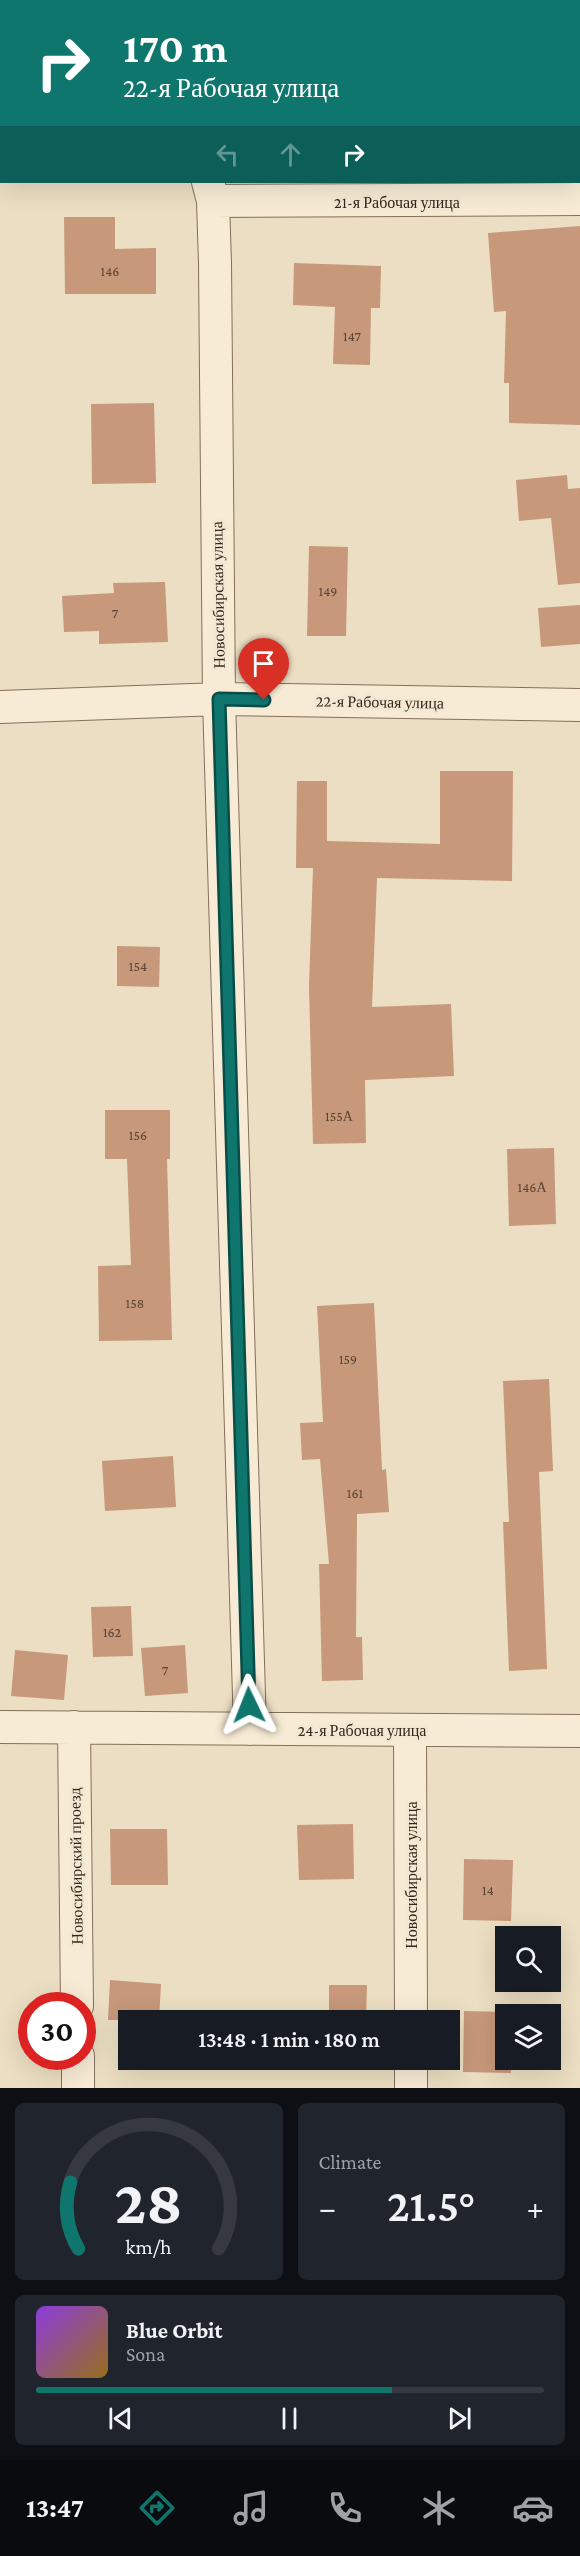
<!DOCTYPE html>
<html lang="en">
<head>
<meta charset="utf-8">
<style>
	:root { --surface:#171b24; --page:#20242c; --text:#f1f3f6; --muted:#9ea1a6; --line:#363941; --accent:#0f766e }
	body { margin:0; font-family:"Crimson Pro",serif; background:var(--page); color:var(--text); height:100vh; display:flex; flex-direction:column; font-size:22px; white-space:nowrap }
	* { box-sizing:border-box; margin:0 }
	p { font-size:20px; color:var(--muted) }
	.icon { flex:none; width:33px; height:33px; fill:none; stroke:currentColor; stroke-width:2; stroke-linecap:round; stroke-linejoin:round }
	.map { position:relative; height:2088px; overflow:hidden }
	.drawer { display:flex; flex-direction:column; gap:15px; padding:15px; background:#0d0f14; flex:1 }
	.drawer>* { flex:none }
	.hud { position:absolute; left:0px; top:0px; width:580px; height:183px; box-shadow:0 6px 24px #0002; background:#0f766e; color:#fff; overflow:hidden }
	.tools { position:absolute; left:495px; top:1926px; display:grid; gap:12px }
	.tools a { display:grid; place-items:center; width:66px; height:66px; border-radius:0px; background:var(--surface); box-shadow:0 6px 24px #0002; font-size:30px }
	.speed { position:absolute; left:18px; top:1992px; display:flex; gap:12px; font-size:30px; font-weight:700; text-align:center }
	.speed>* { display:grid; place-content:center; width:78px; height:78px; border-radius:50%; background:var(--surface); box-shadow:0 6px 24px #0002; line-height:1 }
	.speed .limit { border:9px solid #d22; background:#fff; color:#111 }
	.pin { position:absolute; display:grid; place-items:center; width:51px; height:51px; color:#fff; margin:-62px -26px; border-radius:50% 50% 50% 0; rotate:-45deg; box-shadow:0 0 6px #0007 }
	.pin .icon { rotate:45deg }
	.me { position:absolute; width:66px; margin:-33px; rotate:358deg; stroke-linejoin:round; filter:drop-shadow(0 0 4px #0008) }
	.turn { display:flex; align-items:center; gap:21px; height:126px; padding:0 24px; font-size:27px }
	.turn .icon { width:78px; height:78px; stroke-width:2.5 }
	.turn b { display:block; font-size:42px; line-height:51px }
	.lanes { display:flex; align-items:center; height:57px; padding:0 24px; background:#0003; justify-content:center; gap:30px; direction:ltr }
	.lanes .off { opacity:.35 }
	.big { font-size:45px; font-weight:600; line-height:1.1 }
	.drawer .widget { flex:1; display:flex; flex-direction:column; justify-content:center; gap:9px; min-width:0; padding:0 21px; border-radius:9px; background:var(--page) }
	.drawer .dial { align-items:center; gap:0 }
	.dial svg { height:156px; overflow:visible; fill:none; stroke:var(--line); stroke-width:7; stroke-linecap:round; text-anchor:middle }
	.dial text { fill:var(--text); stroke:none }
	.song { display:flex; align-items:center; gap:18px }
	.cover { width:72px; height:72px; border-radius:9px; background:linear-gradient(135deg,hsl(270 70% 55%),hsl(40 70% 35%)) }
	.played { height:6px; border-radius:3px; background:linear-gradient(90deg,var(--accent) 70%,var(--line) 70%) }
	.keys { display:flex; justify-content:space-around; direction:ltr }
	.heat { display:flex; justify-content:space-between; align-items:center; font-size:33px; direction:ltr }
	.drawer .tiles { flex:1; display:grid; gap:15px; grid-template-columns:1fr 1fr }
	.widget:last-child { grid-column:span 2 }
	.trip { position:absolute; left:118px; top:2010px; width:342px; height:60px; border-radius:0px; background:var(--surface); box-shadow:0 6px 24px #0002; font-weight:600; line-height:60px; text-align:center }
	.tab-bar { display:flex; height:96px; justify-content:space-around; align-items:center; background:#090b0e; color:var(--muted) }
	.tab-bar .icon { width:42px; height:42px }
	.tab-bar .current { color:var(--accent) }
	.tab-bar b { font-size:27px; color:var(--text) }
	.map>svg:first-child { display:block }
</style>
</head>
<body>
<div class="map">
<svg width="580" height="2088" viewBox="0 0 580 2088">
	<rect width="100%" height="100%" fill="#ebdec2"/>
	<!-- building -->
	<path fill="#c7987a" d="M64 217H115V249L156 248V294H65Z
		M580 226V425L509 423V383H504L506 311 494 312 488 233Z
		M294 263 381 266 380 308H371L370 365 333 364 335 307 293 305Z
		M154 403 156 483 92 484 91 404Z
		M567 475 568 489 580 488V583L558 585 551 518 519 521 516 480Z
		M309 546 348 547 346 636H307Z
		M165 582 168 642 99 644V631L64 632 62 596 114 593 113 583Z
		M580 605V644L541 647 538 608Z
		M440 771H513L512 881 377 878 372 1007 451 1004 454 1076 365 1080 366 1143 313 1144 309 986 313 868H296L297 781H327V841L440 844Z
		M117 946 160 947 159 987 117 986Z
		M105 1110H170V1159H167L172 1340 99 1341 98 1266 131 1265 127 1159H105Z
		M554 1148 556 1224 509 1226 507 1149Z
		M374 1303 382 1470 386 1469 389 1512 357 1514 356 1637H362L363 1680 322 1681 319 1564H329L320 1459 302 1460 300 1423 323 1422 317 1306Z
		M549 1379 553 1471 539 1472 547 1669 509 1671 503 1522H509L503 1381Z
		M173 1456 176 1507 105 1511 102 1461Z
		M131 1606 133 1656 93 1657 91 1607Z
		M185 1645 188 1693 145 1696 141 1648Z
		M15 1650 68 1655 64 1700 11 1696Z
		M353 1824 354 1879 299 1880 297 1825Z
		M110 1829H167L168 1885H111Z
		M464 1859 513 1860 511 1921 463 1920Z
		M110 1980 161 1984 159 2020H108Z
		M329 1985H367L366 2020H329Z
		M464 2011 512 2012V2014H506V2060H511V2073L463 2072Z"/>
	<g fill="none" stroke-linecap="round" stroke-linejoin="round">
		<!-- minor casing -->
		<g stroke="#846f5a" stroke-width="34">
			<path id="minor" d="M160 0 161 2
				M208 182 213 201 215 263 219 699 250 1729
				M213 201 580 199
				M0 707 219 699 580 705
				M0 1727 580 1731
				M74 1727 77 2006
				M410 1730 411 2020
				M78 2056V2088
				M411 2060V2088"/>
		</g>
		<!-- minor -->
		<use href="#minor" stroke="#f7ebd5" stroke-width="32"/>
	</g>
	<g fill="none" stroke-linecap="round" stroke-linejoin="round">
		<!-- route casing -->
		<g stroke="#0a4d48" stroke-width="15">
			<path id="route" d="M249 1705 219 699 264 700"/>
		</g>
		<!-- route -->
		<use href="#route" stroke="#0f766e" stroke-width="10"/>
	</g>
	<g text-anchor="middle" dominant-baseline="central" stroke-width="6" stroke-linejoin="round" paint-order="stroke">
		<!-- number labels -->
		<g font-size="14" fill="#594435">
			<text x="110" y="271">146</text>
			<text x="352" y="336">147</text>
			<text x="328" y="591">149</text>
			<text x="115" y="613">7</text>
			<text x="138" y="966">154</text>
			<text x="339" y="1116">155А</text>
			<text x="138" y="1135">156</text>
			<text x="532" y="1187">146А</text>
			<text x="135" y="1303">158</text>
			<text x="348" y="1359">159</text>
			<text x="355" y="1493">161</text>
			<text x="112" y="1632">162</text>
			<text x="165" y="1670">7</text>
			<text x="488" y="1890">14</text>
		</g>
		<!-- street labels -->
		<g font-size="16" fill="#34281e" stroke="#f3e8d1">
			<text x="397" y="202">21-я Рабочая улица</text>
			<text transform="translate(218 595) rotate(-91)">Новосибирская улица</text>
			<text transform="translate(380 702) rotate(1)">22-я Рабочая улица</text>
			<text x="362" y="1730">24-я Рабочая улица</text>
			<text transform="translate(76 1866) rotate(-91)">Новосибирский проезд</text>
			<text transform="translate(411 1875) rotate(-90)">Новосибирская улица</text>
		</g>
	</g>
</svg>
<div class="tools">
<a><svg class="icon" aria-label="search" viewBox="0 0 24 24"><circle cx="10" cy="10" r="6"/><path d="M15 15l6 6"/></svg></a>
<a><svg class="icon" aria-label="layers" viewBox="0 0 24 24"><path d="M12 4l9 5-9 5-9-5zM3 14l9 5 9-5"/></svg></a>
</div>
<div class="speed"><div class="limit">30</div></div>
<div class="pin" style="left:264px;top:700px;background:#d93025"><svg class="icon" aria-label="arrive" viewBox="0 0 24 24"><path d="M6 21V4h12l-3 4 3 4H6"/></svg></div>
<svg class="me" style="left:249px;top:1705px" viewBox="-20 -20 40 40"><path d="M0-17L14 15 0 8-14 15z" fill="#0f766e" stroke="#fff" stroke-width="4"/></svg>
<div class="trip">13:48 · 1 min · 180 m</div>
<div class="hud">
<div class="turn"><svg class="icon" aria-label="right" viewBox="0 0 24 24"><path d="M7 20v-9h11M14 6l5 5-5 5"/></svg><div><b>170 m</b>22-я Рабочая улица</div></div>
<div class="lanes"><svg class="icon off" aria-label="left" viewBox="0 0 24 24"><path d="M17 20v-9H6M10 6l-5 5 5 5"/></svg><svg class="icon off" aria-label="ahead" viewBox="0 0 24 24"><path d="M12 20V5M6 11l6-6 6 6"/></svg><svg class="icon" aria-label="right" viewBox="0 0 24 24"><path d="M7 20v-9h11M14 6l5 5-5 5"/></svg></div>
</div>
</div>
<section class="drawer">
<div class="tiles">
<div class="widget dial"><svg viewBox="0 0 100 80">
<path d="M14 69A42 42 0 1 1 86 69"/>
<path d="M14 69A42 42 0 0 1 10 35" stroke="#0f766e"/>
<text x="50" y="56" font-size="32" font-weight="700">28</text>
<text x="50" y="72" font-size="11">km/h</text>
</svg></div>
<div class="widget"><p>Climate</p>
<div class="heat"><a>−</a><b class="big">21.5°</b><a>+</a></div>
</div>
<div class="widget">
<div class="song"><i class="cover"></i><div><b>Blue Orbit</b><p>Sona</p></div></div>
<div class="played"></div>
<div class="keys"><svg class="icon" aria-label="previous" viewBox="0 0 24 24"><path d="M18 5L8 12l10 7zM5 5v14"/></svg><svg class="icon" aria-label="pause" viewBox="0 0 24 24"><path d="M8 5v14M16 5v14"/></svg><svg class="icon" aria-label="next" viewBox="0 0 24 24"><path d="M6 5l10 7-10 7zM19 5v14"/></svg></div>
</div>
</div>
</section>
<nav class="tab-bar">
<b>13:47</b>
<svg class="icon current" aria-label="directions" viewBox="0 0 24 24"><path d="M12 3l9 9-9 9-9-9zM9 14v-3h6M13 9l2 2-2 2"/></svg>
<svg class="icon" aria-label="music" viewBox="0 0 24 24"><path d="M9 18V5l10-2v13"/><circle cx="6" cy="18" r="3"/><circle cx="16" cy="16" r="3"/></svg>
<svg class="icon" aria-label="phone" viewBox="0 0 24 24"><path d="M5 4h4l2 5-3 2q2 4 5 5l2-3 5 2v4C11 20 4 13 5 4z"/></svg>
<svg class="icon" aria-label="climate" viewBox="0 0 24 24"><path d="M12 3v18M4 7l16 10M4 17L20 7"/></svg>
<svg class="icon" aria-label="car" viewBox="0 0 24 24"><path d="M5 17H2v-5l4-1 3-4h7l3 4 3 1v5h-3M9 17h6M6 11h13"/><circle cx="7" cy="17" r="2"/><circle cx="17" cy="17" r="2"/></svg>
</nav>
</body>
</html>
